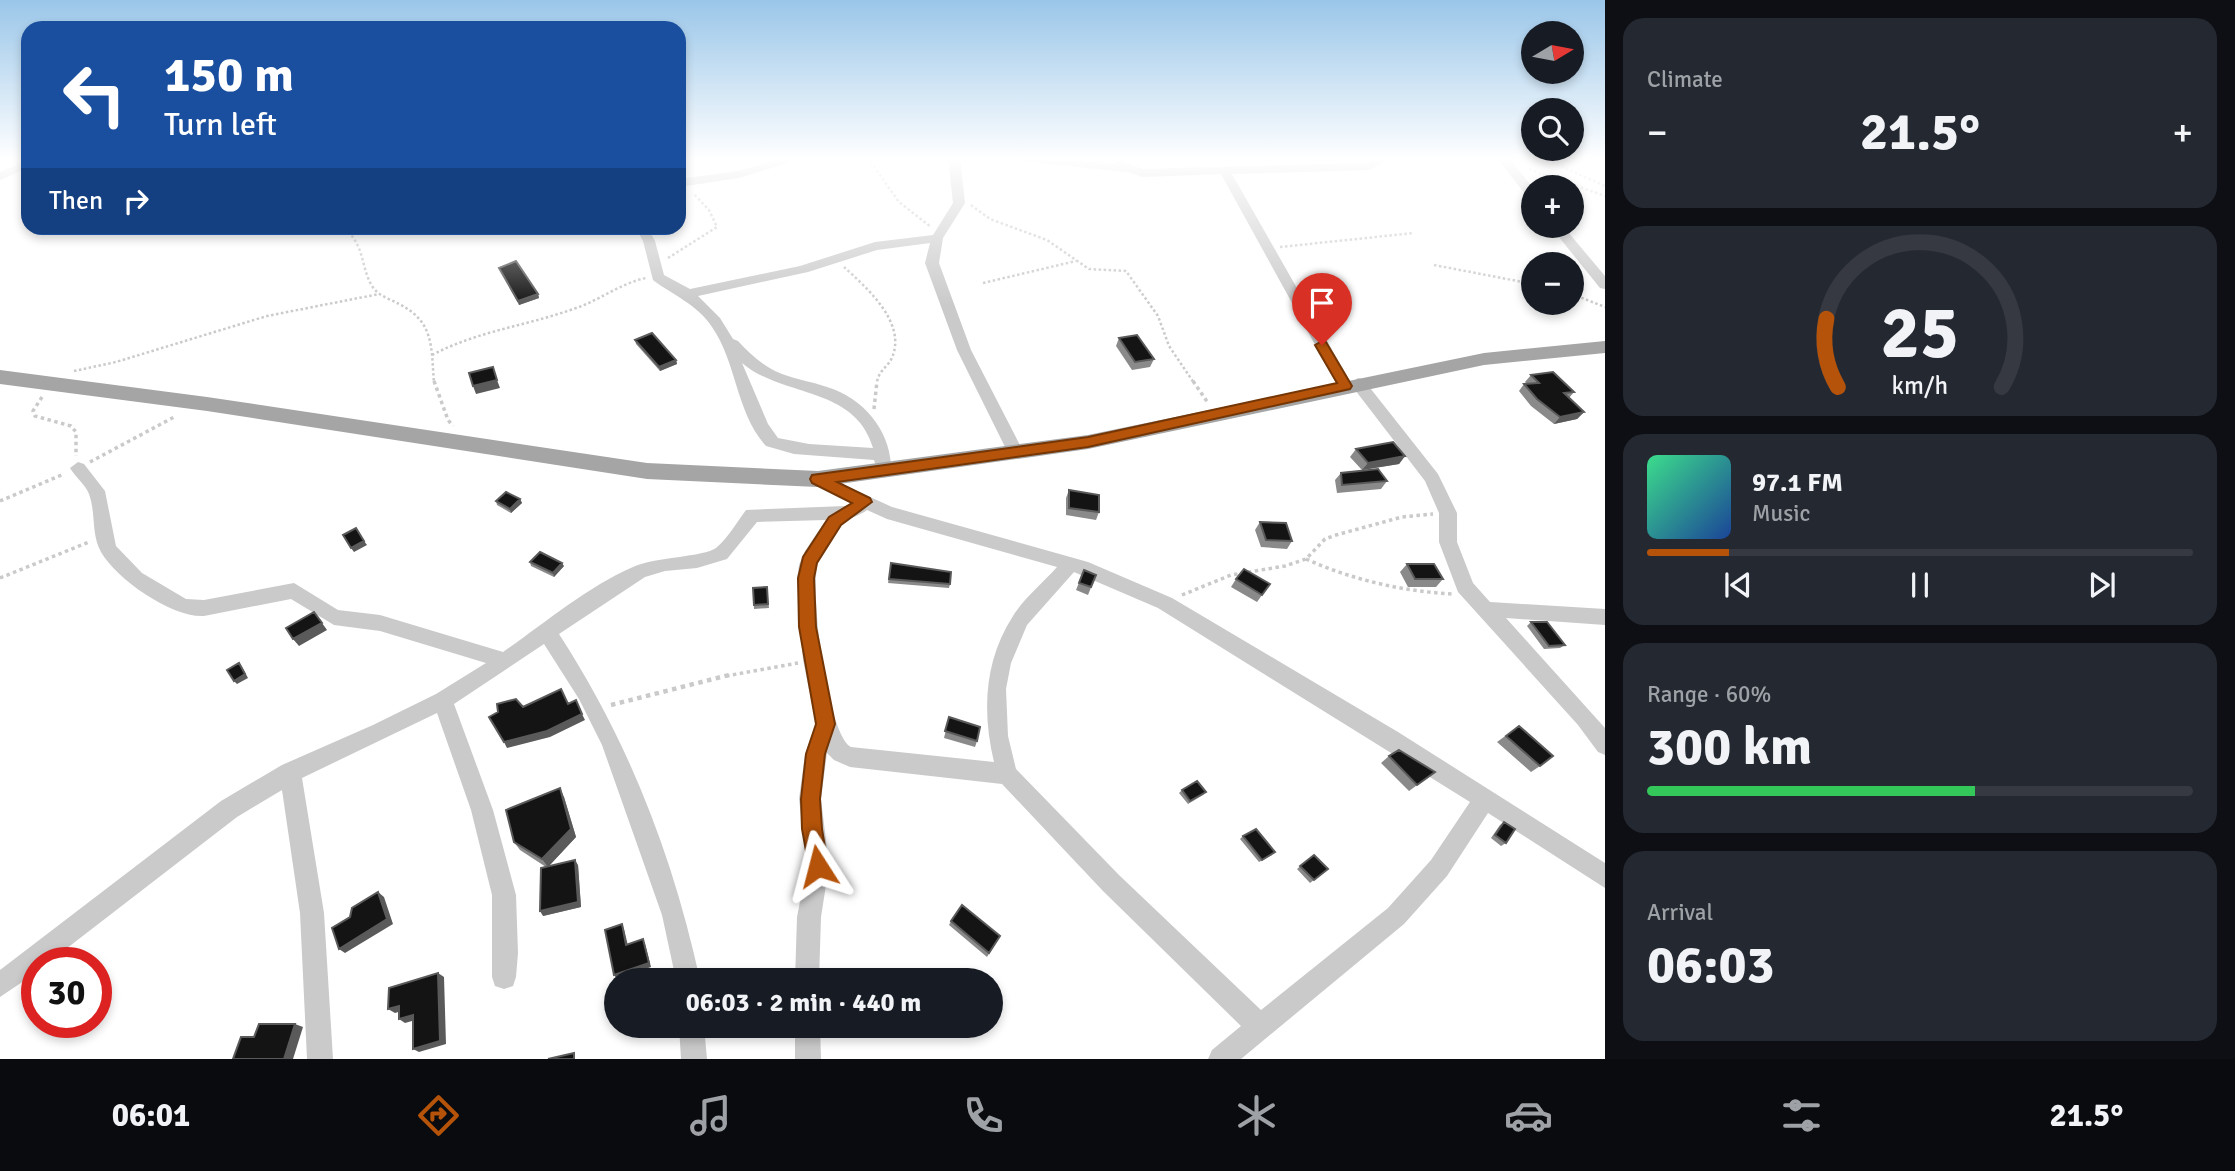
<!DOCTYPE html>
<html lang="en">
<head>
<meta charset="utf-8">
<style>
	:root { --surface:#171b24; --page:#242831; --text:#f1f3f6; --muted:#9ea1a6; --line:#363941; --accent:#b45309 }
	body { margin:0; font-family:Signika,sans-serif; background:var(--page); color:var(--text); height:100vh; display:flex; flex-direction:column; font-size:26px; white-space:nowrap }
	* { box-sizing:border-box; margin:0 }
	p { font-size:23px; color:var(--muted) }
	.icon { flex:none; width:38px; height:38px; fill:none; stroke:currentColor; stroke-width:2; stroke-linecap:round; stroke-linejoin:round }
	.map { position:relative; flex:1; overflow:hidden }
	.details { display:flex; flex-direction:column; gap:18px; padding:18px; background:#0d0f14; width:630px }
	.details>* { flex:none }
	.guide { position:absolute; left:21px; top:21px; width:665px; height:214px; border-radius:21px; box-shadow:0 4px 10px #0003; background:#1a4fa0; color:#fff; overflow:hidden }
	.needle { width:46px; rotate:80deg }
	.buttons { position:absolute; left:1521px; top:21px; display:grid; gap:14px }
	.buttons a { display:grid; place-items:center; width:63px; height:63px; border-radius:50%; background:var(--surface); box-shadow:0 4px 10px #0003; font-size:35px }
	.speed { position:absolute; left:21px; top:947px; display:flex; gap:14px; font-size:35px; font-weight:700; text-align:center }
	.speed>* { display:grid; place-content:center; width:91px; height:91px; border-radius:50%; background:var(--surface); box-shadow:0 4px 10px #0003; line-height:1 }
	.speed .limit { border:10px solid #d22; background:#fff; color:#111 }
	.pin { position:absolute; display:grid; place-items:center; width:60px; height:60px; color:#fff; margin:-72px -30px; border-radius:50% 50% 50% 0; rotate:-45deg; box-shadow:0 0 7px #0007 }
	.pin .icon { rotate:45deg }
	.me { position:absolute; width:77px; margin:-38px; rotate:351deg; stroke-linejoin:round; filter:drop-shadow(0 0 5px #0008) }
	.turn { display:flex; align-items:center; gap:24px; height:147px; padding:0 28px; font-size:32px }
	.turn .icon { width:91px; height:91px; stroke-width:2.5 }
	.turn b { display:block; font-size:49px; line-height:60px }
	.then { display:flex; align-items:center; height:66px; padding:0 28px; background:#0003; gap:14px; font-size:26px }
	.big { font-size:52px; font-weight:700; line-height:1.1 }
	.details .card { flex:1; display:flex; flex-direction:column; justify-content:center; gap:10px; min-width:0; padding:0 24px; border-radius:21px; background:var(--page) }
	.details .dial { align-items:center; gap:0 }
	.dial svg { height:182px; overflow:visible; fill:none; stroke:var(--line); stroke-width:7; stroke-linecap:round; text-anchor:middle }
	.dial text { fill:var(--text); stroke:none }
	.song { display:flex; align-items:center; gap:21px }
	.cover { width:84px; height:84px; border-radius:10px; background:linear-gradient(135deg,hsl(150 70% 55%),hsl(220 70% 35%)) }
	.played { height:7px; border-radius:4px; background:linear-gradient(90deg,var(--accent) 15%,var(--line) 15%) }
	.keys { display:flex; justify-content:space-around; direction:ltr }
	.heat { display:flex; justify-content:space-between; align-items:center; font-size:38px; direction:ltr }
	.charge { height:10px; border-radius:5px; background:linear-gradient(90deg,#34c759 60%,var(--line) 0) }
	.trip { position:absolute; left:604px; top:968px; width:399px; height:70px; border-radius:35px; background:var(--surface); box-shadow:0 4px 10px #0003; font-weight:700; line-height:70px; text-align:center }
	.tabs { display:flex; height:112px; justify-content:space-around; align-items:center; background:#090b0e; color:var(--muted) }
	.tabs .icon { width:49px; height:49px }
	.tabs .on { color:var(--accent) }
	.tabs b { font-size:32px; color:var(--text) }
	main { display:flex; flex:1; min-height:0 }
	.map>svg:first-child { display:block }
</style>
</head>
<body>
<main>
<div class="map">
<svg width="1605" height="1059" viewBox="0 0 1605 1059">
	<rect width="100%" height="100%" fill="#fff"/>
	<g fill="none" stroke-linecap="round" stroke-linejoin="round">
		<!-- path-far2 -->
		<path stroke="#cacaca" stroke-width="2.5" stroke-dasharray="2.5 2.5" stroke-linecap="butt" d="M868 158 899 202 931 227
			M1543 158 1605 186
			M1529 169 1605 196
			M971 205 990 219 1047 240 1089 269 1126 271 1158 316 1169 346 1194 383
			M345 228C366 249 360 265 372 286 378 296 390 299 399 304 435 322 431 348 434 383
			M1280 247 1414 233
			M668 258 717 227 709 210 693 193
			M1434 265 1533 284
			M844 267C866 287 905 321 893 355 890 366 878 370 877 383
			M983 283 1076 261
			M1572 294 1605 307
			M432 355C480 330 527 326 576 308 600 300 621 283 646 278
			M74 371 116 362 267 316 379 294"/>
		<!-- path-far1 -->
		<path stroke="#cacaca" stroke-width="3.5" stroke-dasharray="3.5 3.5" stroke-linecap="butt" d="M434 381 448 420 453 426
			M1193 381 1208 403
			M42 397 33 411 35 416 71 426 76 432V456
			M874 409 877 381
			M90 462 176 416
			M0 501 64 474
			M1306 559C1353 580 1401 591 1452 594
			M0 578 89 542
			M1182 595 1231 575 1285 566 1306 559 1325 539 1336 535 1402 517 1433 514
			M726 676 798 663"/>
		<!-- path -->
		<path stroke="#cacaca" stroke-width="4.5" stroke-dasharray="4.5 4.5" stroke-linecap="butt" d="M611 705 733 674"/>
		<!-- minor -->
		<path fill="#cacaca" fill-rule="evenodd" d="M785 158H803L739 178 679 187V179L738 171Z
			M948 158H960L965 203 943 238 939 263 971 350 1024 453 1022 457H1010L957 350 925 263 930 243 877 250 808 272 698 296 720 318 733 339 738 341C749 353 761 364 775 371 792 379 810 381 827 387 863 398 889 429 891 465L883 471 877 469 874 460 794 454 766 446C736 413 737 363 712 327 697 304 674 296 653 280L643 241 636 228H648L655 241 664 275 690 289 800 266 875 242 933 235 953 203ZM742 363C783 398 855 386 873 448L809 444 778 438 768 424Z
			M1012 158H1051L1116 164 1109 158C1124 158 1130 166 1143 169L1367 163 1377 158H1392L1369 170 1232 174 1351 383 1358 378 1363 379 1438 474 1457 513V542L1473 583 1490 602 1605 609V625L1506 618 1605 728V755L1598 752 1578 725 1458 592 1439 542V513L1425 481 1352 386 1345 391 1340 390 1221 174 1143 177 1128 172 1018 161Z
			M1497 158H1509L1533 188V200L1529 199Z
			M28 160V168L0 180V172Z
			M1550 226H1563L1605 276V289L1600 288Z
			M78 462 84 464 105 491 116 546 142 573 186 599 204 600 294 583 338 610 380 615 503 652C545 623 587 587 633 567 654 557 704 557 716 548 727 539 737 522 746 510L845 506 852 503 812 483 810 479 818 473 892 507 1088 562 1172 598 1398 732 1605 863V888L1488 813 1447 876 1404 924 1241 1059H1208L1212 1050 1241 1026 1103 891 1002 784 850 767 834 760 827 753 821 799 829 866 821 917 819 980H795L797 917 807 866 799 799 805 754 816 724 803 660 797 580 799 565 805 551 826 520 757 522 727 559 697 568 665 571 645 577 559 634C628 740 673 856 700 980H676L662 915 602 745 579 699 544 644 454 704 493 810 516 895 518 953 516 977 513 986 504 989 495 986 492 977V895L471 810 437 713 302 778 324 913 333 1059H307L300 913 282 790 237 817 49 962H37V972L0 997V970L221 801 282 765 373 725 436 694 486 663 380 631 334 625 291 599 204 616C173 618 117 580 101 552 91 534 96 513 89 494 86 485 75 477 70 468ZM867 510 887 519 1057 567C1043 583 1024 598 1013 616 984 661 982 712 994 762L851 747C827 734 808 586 819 559 824 546 836 528 848 520 854 516 861 515 867 510ZM1074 572 1158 608 1470 802 1431 860 1388 908 1261 1010 1119 875 1016 769 1008 736 1006 689 1011 663 1027 625Z
			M679 1026H704L707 1059H681Z
			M795 1026H820L821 1059H795Z"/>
		<!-- major -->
		<path fill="#a5a5a5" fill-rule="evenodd" d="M1605 341V353L1484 365 1088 449 818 487 647 479 207 411 0 384V370L207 397 647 463 818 471 1088 435 1484 353Z"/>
	</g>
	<!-- wall -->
	<path fill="#8a8a8a" d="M499 268 538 294 539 298 519 305Z
		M1119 338 1154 359 1150 367 1132 370 1116 346Z
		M635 340 676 360 677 364 660 371 636 344Z
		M1531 375 1574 392 1569 398 1584 412 1577 419 1554 424 1531 406 1519 391 1524 384H1527L1525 382Z
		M1356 449 1405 456 1399 464 1362 470 1350 457Z
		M1341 473 1387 481 1381 489 1337 493 1335 480Z
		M1069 490 1099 512 1096 520 1066 515V498Z
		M520 499 522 503 511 513 497 505 496 501Z
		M1260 522 1292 541 1287 549 1261 547 1255 530Z
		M530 562 564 566 554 577 531 566Z
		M891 563 950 584 949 588 888 583Z
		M1407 564 1443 579 1436 587H1408L1400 572Z
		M1084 570 1096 575 1088 595 1076 590Z
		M1236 579 1270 584 1257 602 1231 587Z
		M767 587 769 608 754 609 753 588Z
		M1531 622 1565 645 1560 648 1544 649 1527 626Z
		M949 717 977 741 975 747 944 738Z
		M1519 726 1540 766 1531 772 1497 742Z
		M1389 756 1435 772 1409 791 1381 763Z
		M1182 790 1206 792 1203 795 1188 804 1179 793Z
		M564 797 576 837 549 866 578 865 581 907 543 916 546 867 520 850 514 842Z
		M1504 822 1506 843 1501 846 1491 838 1500 825Z
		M1243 836 1272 855 1259 862 1240 839Z
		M1314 855 1328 869 1310 883 1297 869Z
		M951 921 1000 936 987 957 949 925Z"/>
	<!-- shaded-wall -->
	<path fill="#5a5a5a" d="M538 294 539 298 519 305 518 301Z
		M676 360 677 364 660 371 659 367Z
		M497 380 500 388 476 394 473 386Z
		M1584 412 1577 419 1554 424 1560 417Z
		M1405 456 1399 464 1362 470 1368 463Z
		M520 499 522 503 511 513 510 509Z
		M364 541 367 545 354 552 351 548Z
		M562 563 564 566 554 577 553 573Z
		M322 623 327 630 299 646 293 639Z
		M239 663 242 667 248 678 237 684 234 681Z
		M582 714 585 720 550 737 507 748 504 742Z
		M560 788 564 797 576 837 548 867 542 859Z
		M575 860 578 865 581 907 543 916 540 911Z
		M378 892 384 897 393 924 345 953 339 949Z
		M622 924 624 929 629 950 626 945Z
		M643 939 645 944 651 967 617 979 614 975Z
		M438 973 444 977 446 1044 419 1052 413 1049Z
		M399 1006 405 1010 395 1013 388 1009Z
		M413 1015 419 1019 405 1023 399 1019Z
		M295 1024 303 1027 293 1059H284Z"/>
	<!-- building -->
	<path fill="#141414" stroke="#5a5a5a" stroke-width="2" d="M516 261 538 294 518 301 499 268Z
		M652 333 676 360 659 367 635 340Z
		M1137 335 1154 359 1135 362 1119 338Z
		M493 367 497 380 473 386 469 373Z
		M1553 372 1574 392 1564 393 1584 412 1560 417 1537 399 1524 384 1539 383 1531 375Z
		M1393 442 1405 456 1368 463 1356 449Z
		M1378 469 1387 481 1342 485 1341 473Z
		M1069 490 1099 495V512L1069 508Z
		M506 492 520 499 510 509 496 501Z
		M1260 522 1286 523 1292 541 1266 540Z
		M356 528 364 541 351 548 343 535Z
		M540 552 562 563 553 573 530 562Z
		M891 563 951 572 950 584 889 579Z
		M1407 564H1434L1443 579H1415Z
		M1244 569 1270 584 1262 595 1236 579Z
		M1084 570 1096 575 1091 587 1079 583Z
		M767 587 768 604 754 605 753 588Z
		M314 612 322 623 293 639 286 628Z
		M1531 622H1547L1565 645 1549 646Z
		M239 663 245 674 234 681 227 670Z
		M561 689 568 704 576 700 582 714 547 731 504 742 489 717 498 712 497 704 516 699 523 707Z
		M949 717 980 727 977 741 945 731Z
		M1519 726 1553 756 1540 766 1506 736Z
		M1399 750 1435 772 1417 785 1389 756Z
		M1197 781 1206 792 1190 801 1182 790Z
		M560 788 571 829 542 859 514 842 506 810Z
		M1504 822 1515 829 1506 843 1495 835Z
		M1256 829 1275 852 1262 860 1243 836Z
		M1314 855 1328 869 1314 880 1300 866Z
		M575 860 578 902 540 911 541 868Z
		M378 892 387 919 339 949 332 928 350 917 352 908Z
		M962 905 1000 936 989 953 951 921Z
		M622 924 626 945 643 939 649 963 614 975 605 930Z
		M438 973 440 1041 413 1049V1015L399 1019V1006L388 1009 389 988Z
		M259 1024H295L284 1059H233L241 1037H254Z
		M574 1053V1059H548Z"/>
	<!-- sky -->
	<linearGradient id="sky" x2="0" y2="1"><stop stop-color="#9ac6e9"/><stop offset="0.52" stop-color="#fff"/><stop offset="1" stop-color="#fff" stop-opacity="0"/></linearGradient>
	<rect width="1605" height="306" fill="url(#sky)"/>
	<!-- route -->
	<path fill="#b45309" stroke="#753606" stroke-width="2" d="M1322 341 1326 342 1352 386 1350 389 1088 447 837 482 870 498 872 502 841 525 817 563 814 578 816 627 835 724 825 754 820 799 822 829 828 866 825 873 818 876 810 873 802 829 801 799 806 754 816 724 799 627 798 578 803 557 829 517 852 503 812 483 810 479 812 475 1088 437 1337 383 1315 345Z"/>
</svg>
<div class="buttons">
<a><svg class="needle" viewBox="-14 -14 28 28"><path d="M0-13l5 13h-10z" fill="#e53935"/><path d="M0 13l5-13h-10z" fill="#9ea1a6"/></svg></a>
<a><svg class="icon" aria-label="search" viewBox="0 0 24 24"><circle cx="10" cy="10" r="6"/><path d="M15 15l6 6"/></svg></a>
<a>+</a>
<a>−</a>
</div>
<div class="speed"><div class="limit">30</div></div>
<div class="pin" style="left:1322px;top:345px;background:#d93025"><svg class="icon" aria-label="arrive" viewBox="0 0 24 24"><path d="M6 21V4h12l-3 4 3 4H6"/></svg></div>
<svg class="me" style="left:818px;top:866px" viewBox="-20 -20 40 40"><path d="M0-17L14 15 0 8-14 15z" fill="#b45309" stroke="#fff" stroke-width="4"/></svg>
<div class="trip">06:03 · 2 min · 440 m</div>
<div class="guide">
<div class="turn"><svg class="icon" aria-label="left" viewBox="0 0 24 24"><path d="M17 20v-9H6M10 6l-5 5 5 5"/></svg><div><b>150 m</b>Turn left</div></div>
<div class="then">Then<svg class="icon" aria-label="right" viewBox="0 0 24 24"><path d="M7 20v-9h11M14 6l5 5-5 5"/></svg></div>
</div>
</div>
<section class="details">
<div class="card"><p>Climate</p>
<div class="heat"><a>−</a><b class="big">21.5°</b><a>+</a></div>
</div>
<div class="card dial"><svg viewBox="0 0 100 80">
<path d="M14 69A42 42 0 1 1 86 69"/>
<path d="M14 69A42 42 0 0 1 9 39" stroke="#b45309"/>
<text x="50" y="56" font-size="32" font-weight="700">25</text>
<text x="50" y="72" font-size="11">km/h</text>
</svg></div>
<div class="card">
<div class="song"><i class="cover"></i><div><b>97.1 FM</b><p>Music</p></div></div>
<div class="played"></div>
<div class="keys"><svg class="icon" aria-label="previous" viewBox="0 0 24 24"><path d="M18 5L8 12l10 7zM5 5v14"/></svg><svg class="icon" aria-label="pause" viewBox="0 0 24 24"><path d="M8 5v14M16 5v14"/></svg><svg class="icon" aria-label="next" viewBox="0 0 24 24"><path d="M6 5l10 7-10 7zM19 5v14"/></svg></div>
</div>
<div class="card"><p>Range · 60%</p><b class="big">300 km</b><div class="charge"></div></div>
<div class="card"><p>Arrival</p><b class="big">06:03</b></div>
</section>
</main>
<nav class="tabs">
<b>06:01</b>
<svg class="icon on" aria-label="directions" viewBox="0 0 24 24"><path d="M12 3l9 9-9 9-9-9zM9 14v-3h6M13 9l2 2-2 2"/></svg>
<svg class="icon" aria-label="music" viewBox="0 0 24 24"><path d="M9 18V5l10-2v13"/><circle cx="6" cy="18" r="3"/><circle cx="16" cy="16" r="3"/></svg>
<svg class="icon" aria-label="phone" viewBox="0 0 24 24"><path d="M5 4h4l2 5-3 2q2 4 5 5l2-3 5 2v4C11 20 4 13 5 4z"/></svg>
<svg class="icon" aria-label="climate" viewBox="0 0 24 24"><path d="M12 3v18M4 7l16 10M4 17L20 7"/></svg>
<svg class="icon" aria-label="car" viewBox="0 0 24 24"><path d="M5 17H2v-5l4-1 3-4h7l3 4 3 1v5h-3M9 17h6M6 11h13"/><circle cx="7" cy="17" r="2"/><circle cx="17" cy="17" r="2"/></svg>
<svg class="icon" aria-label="filters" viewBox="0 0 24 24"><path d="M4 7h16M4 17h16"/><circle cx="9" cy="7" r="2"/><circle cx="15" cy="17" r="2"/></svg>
<b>21.5°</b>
</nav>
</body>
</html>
